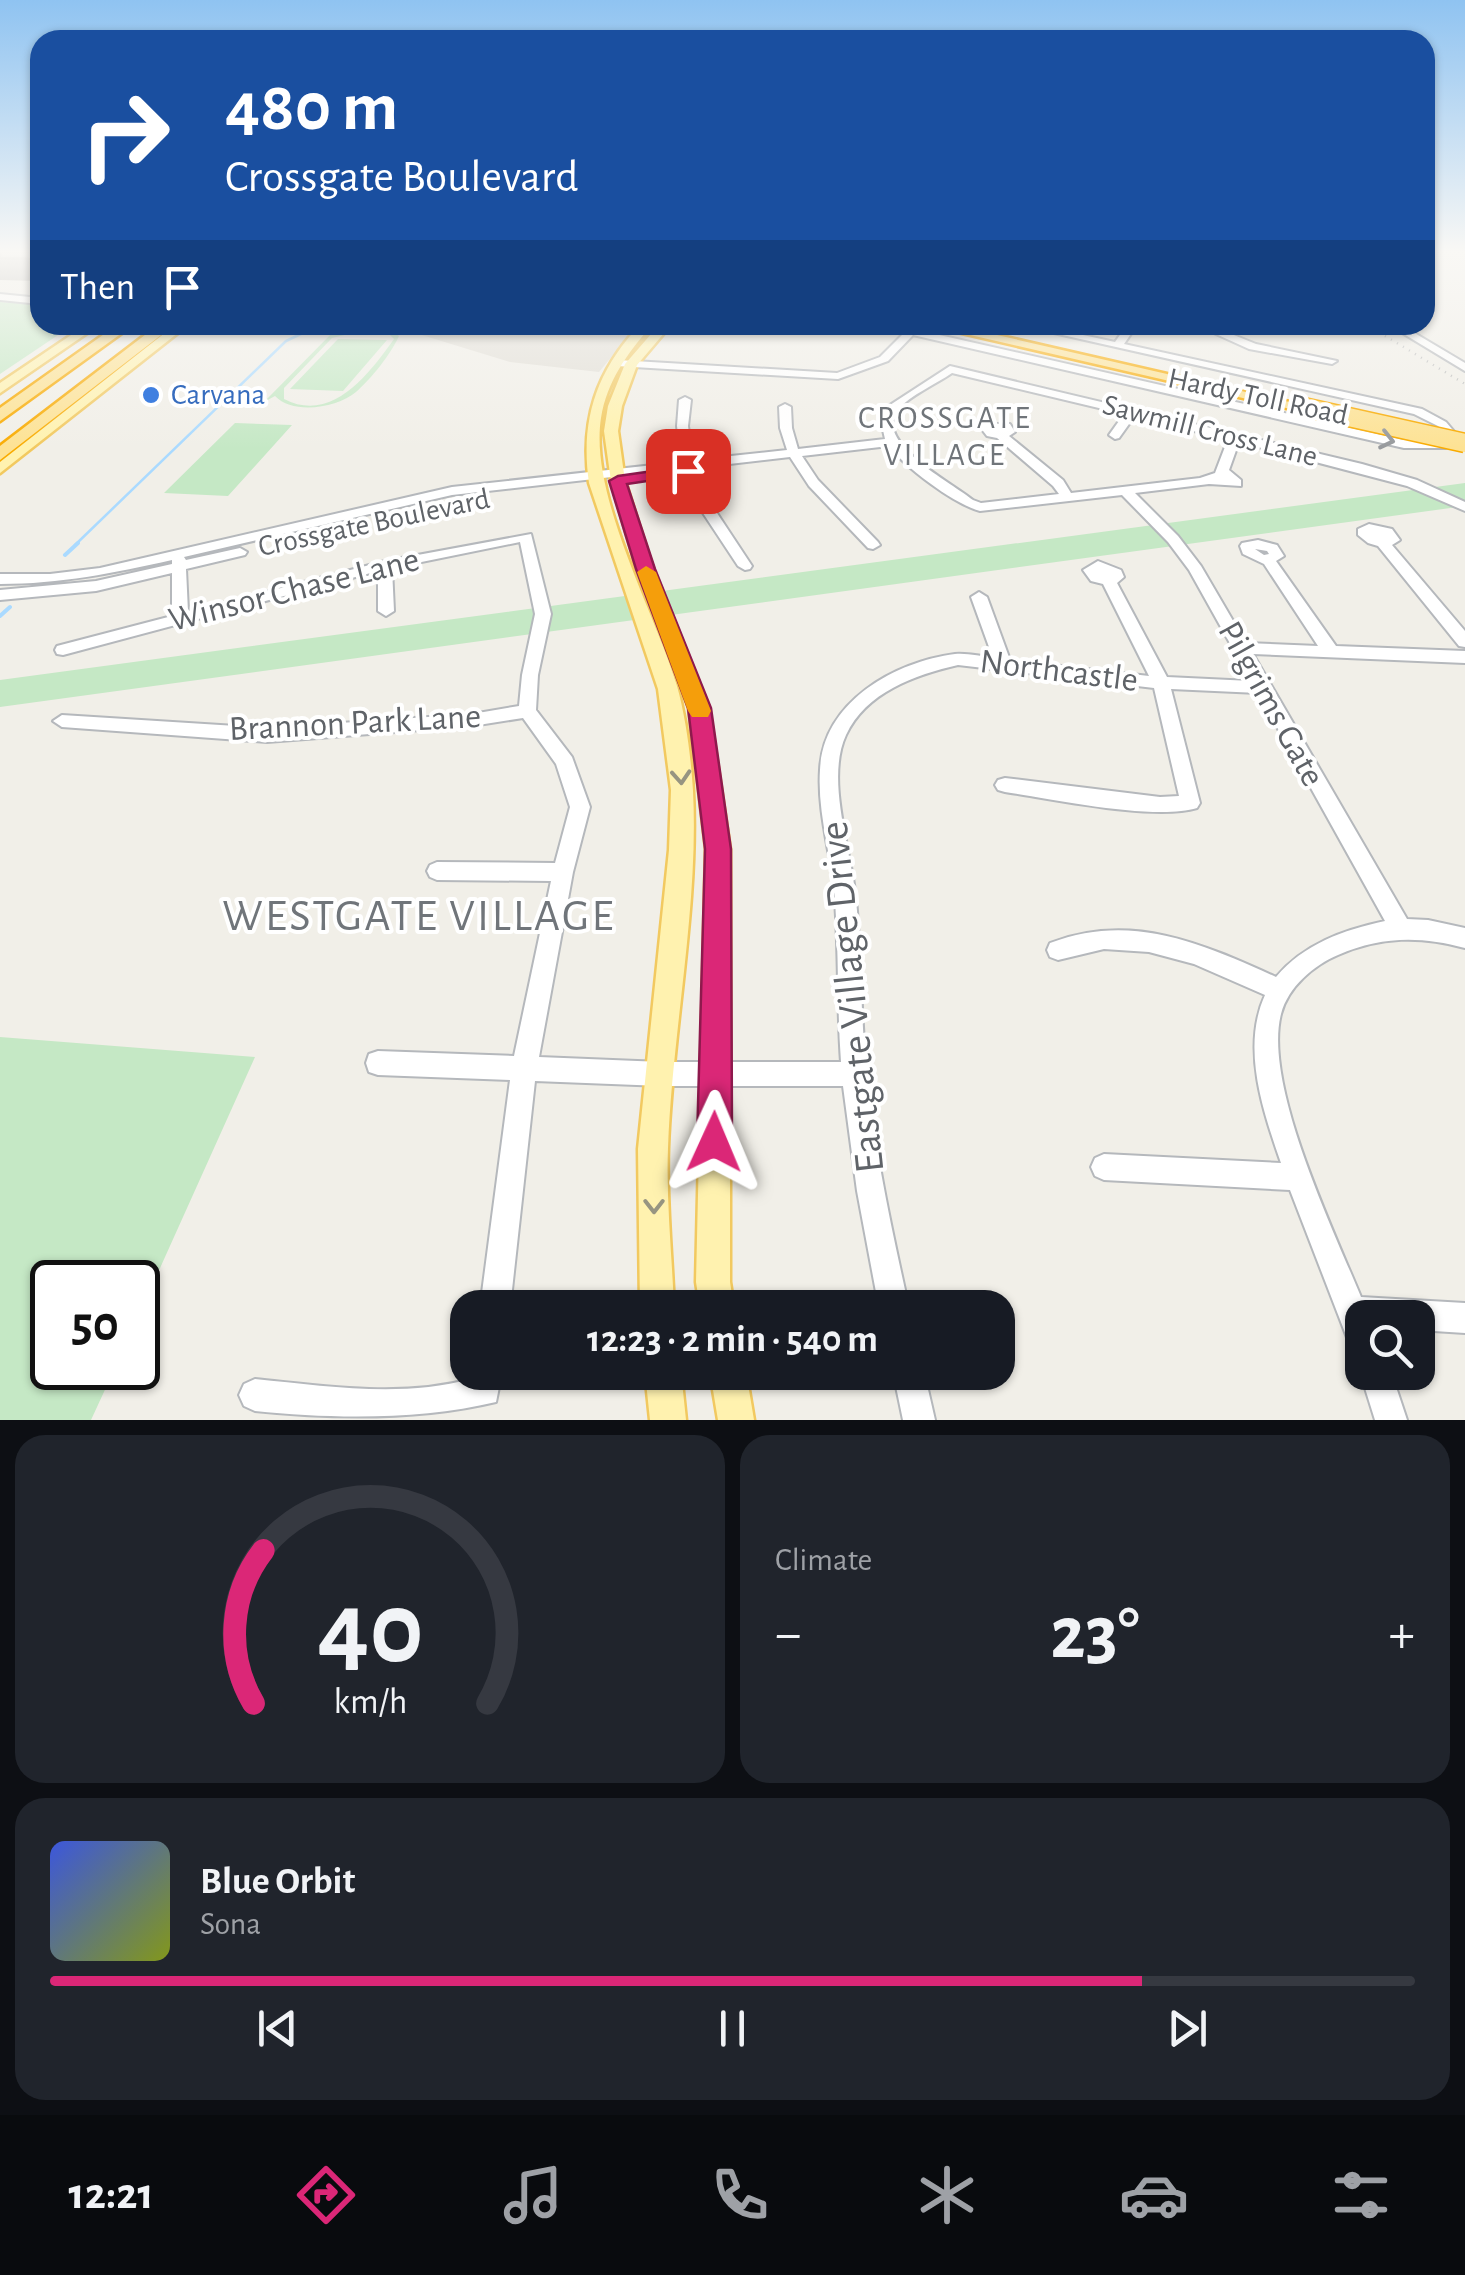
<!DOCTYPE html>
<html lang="en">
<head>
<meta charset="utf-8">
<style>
	:root { --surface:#171b24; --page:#20242c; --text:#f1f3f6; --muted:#9ea1a6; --line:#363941; --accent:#db2777 }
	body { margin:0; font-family:"Alegreya Sans",sans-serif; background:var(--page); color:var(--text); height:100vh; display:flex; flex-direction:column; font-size:38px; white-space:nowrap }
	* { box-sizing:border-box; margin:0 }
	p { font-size:32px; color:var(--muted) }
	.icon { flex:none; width:55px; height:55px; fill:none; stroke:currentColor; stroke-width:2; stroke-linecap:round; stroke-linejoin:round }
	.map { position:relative; height:1420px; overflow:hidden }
	.side { display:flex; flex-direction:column; gap:15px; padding:15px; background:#0d0f14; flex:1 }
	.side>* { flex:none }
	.top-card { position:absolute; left:30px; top:30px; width:1405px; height:305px; border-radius:30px; box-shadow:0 2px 8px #0004; background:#1a4fa0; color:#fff; overflow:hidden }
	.buttons { position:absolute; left:1345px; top:1300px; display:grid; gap:20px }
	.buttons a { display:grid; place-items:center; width:90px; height:90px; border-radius:20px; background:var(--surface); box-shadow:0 2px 8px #0004; font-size:50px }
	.speed { position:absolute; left:30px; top:1260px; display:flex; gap:20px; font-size:50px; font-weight:700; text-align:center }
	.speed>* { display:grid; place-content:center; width:130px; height:130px; border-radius:50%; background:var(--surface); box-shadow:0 2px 8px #0004; line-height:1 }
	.speed .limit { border:5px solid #111; border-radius:15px; background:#fff; color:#111 }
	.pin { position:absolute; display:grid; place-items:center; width:85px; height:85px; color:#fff; margin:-42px; border-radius:20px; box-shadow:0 5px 15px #0006 }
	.me { position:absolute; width:110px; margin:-55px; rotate:1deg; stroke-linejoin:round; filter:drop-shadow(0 0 8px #0008) }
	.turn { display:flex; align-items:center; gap:35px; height:210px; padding:0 30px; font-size:45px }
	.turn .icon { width:130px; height:130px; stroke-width:2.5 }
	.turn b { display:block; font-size:70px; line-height:85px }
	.then { display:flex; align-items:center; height:95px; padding:0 30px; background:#0003; gap:20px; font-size:38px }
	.big { font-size:75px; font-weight:700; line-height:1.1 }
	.side .card { flex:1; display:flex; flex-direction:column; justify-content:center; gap:15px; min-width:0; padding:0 35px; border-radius:30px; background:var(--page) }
	.side .dial { align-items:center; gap:0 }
	.dial svg { height:260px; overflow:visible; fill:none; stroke:var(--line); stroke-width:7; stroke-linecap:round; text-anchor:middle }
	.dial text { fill:var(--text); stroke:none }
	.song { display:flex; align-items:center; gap:30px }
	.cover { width:120px; height:120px; border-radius:15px; background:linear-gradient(135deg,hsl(230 70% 55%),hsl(70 70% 35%)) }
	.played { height:10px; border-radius:5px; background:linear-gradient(90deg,var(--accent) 80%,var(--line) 80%) }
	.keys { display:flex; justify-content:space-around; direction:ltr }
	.heat { display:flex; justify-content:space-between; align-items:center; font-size:55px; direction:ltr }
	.side .tiles { flex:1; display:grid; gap:15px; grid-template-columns:1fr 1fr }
	.card:last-child { grid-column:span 2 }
	.trip { position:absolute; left:450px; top:1290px; width:565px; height:100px; border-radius:30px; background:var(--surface); box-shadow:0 2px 8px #0004; font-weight:700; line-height:100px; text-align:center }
	.dock { display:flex; height:160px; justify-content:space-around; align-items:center; background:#090b0e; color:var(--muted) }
	.dock .icon { width:70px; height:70px }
	.dock .active { color:var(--accent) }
	.dock b { font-size:45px; color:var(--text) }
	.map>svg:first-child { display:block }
</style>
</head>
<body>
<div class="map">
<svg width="1465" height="1420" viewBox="0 0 1465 1420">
	<rect width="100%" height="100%" fill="#f1efe8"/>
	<!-- education -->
	<path fill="#e1ded6" d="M389 325H638L599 372 510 362Z"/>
	<!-- green -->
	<path fill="#c5e8c5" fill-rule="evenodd" d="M0 302 40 305V325H73L0 374Z
		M360 327 387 328 399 336C391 354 371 379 356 392 337 408 293 415 275 396L264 402 336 329H341L339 332ZM370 329 386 331 394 339C369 374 332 424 284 399V388L332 338Z
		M338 339 387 340 343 391 290 389Z
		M235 423 292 425 228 496 164 493Z
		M1465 483V506L0 707V680Z
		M0 1037 255 1057 138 1317V1282H52V1368H115L91 1420H0Z"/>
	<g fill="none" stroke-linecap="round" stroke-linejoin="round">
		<!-- stream-far1 -->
		<path stroke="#aadaff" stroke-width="2.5" d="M75 545 286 341 320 325"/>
		<!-- stream -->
		<path stroke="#aadaff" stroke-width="4" d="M65 555 78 543
			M0 616 10 607"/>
		<!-- minor casing -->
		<g stroke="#b5b8bc" stroke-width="4">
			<path id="minor" d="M0 294 40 298V304L0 300Z
				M877 325H895L1404 440H1441L1445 435 1438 426 1414 414 1018 325H1037L1115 342 1127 325H1137L1124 344 1422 409 1446 422 1457 435 1449 447 1445 448H1404L913 335 888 361 838 379 617 366 612 363 617 360 837 373 880 357 904 333Z
				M1196 325H1209L1256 344 1337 361 1332 364 1249 349Z
				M1389 325H1401L1465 363V371Z
				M950 366 1362 464 1417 480 1465 502V511L1407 486 1239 442 1229 470 1241 480V486L1209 484 1135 493 1178 536 1201 566 1246 643 1318 646 1264 564 1243 554 1240 546 1242 543 1258 540 1277 545 1284 556 1276 561 1336 646 1465 651V663L1253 654 1407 919 1428 920 1465 928V948C1421 936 1381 936 1338 955 1314 965 1288 987 1281 1014 1263 1084 1333 1229 1361 1297L1465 1303V1333L1418 1330V1318H1362V1352L1351 1348 1290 1190 1104 1180 1095 1176 1091 1167 1095 1158 1104 1154 1281 1163C1263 1111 1241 1048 1265 995L1194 964 1149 952 1104 949 1058 960 1050 957 1047 950 1050 943C1131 912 1201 943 1276 977 1304 944 1343 930 1385 921L1258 693 1171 689 1200 803 1197 808C1155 821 1052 799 1005 792L998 790 995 785 998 780 1005 778 1160 797 1179 796 1154 688 958 665C915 675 866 692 846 735 825 780 852 852 856 900 862 958 860 1017 867 1075 875 1153 892 1231 909 1308H879L857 1191 843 1086H662L535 1081 510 1308H480L510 1080 378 1075 369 1072 366 1063 369 1054 378 1051 514 1056 551 881 437 880 430 877 427 871 430 865 437 862 555 863 570 807 556 764 523 718 472 726 267 742 62 727 53 721 62 715 267 728 472 714 519 706 522 675 535 614 520 542 392 568 394 611 386 616 378 611V571L63 655 57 654 55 650 57 646 172 616V573L96 591 0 600V590L96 581 172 564V560C114 573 60 584 0 584V574H50L100 568 452 487 681 462 677 426 679 400 685 397 691 400 688 426 693 460 787 450 780 428 779 407 785 404 791 407 792 428 798 449 885 439 881 421 890 405ZM952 373 1124 414 1109 435 1115 439 1119 438 1134 417 1228 439 1215 473 1200 478 1071 493 1063 480 1009 436 1015 432 1010 424H982L980 427 987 436 997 438 1053 486 1059 494 981 503 973 500C953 483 871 442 898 409 911 395 936 384 952 373ZM889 446C906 468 954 504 980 511L1122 495 1168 542 1189 570 1251 681 1167 677 1117 583 1124 577 1121 570 1098 561 1083 570 1091 581 1103 584 1149 676 1010 660 987 597 979 592 971 597 993 658C981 656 967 653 955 654 894 662 823 702 820 770 817 813 832 857 835 900 839 954 837 1008 841 1062H662L539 1057 573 872 590 807 572 757 536 710 538 675 551 614 531 534 385 561 188 612 186 569 245 555 247 552 240 548 186 560 184 557 452 495 682 469 699 507 738 566 745 570 750 569 752 566 713 507 695 468 790 457 809 486 868 548 873 549 880 545 878 542 818 480 802 456ZM1255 549 1267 551 1269 554 1264 555Z
				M1369 524 1392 529 1400 540 1392 545 1465 631V647L1459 646 1378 546 1368 543 1358 535V529Z
				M1362 1365V1372H1391L1407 1420H1375L1360 1372Z
				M472 1372H502L496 1402C421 1420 333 1419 255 1411L244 1406 239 1395 244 1384 255 1379C326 1386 401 1398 471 1379Z
				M893 1372H924L935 1420H903Z"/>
		</g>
		<!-- major casing -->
		<g stroke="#f2c960" stroke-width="5">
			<path id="major" d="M86 325H99L0 393V383Z
				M175 325H188L0 473V462Z
				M640 325 651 326C627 354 607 381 601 418 589 495 654 610 677 686 686 718 691 758 693 791 699 907 672 1032 668 1148 666 1201 672 1255 674 1308H640L638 1149 669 850 671 790 658 689 589 483C580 421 596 371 640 325Z
				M659 325H671L637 365 622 406 618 431 625 481 653 569 709 708 730 849V1282L734 1308H700L696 1282 706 849 689 708 637 569 611 481 604 431 608 406 625 364Z
				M645 1372H681L686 1420H650Z
				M710 1372H746L754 1420H718Z"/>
		</g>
		<!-- highway casing -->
		<g stroke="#f9ab00" stroke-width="5">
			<path id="highway" d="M117 325H133L0 421V408Z
				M158 325H174L0 460V446Z
				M927 325H953L1307 406 1299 411Z"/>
		</g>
		<!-- minor -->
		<use href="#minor" fill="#fff" fill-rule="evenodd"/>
		<!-- major -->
		<use href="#major" fill="#fff2af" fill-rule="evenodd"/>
		<!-- highway -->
		<use href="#highway" fill="#fde293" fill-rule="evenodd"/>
		<!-- rail -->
		<path stroke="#b6b7b8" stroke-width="2.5" stroke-dasharray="1 6" stroke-linecap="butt" d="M1367 325 1465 384"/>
		<!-- highway-bridge casing -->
		<g stroke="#f9ab00" stroke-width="21" stroke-linecap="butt">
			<path id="highway-bridge" d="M1299 406 1465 443"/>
		</g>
		<!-- highway-bridge -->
		<use href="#highway-bridge" stroke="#fde293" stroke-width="18"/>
	</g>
	<!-- wall -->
	<path fill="#afaea9" d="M0 250H40V281L0 280Z"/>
	<!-- building -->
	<path fill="#cccac5" stroke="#8f8d8a" stroke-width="2.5" d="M0 250H40V259L0 258Z"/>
	<!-- one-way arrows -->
	<defs><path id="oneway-chevron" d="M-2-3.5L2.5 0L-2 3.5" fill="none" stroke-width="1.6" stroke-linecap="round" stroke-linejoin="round" transform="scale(2.5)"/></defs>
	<use stroke="#979a9d" href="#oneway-chevron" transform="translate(1387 440) rotate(13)"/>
	<g stroke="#979581">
		<use href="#oneway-chevron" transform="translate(681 777) rotate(86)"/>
		<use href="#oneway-chevron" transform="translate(654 1206) rotate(90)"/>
	</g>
	<!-- sky -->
	<linearGradient id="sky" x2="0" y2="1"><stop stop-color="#8fc3f1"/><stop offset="0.56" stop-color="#f9f8f5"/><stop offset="1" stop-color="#f9f8f5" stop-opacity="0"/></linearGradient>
	<rect width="1465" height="449" fill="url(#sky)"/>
	<!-- route -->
	<path fill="#db2777" stroke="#8e194d" stroke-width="2.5" d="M688 466 697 471 694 474 627 484 655 569 711 708 731 849 732 1142 727 1154 714 1159 702 1154 697 1142 705 849 688 708 636 569 609 481 618 476Z"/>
	<!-- slow -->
	<path fill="#f59e0b" d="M646 566 656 572 711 711 708 717H692L688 711 637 572Z"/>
	<!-- markers -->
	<circle fill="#3f7fe0" stroke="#fff" stroke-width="4" cx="151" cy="395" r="10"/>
	<g text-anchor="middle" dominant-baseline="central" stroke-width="8" stroke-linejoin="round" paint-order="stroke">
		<!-- far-shop labels -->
		<g font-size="30" fill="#366cbe" stroke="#fff" text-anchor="start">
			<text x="171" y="395">Carvana</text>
		</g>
		<!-- far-street labels -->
		<g font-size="30" fill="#5f6368" stroke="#fff">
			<text transform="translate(1258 397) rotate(12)">Hardy Toll Road</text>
			<text transform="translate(1210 431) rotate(14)">Sawmill Cross Lane</text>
			<text transform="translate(374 523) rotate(-12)">Crossgate Boulevard</text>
		</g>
		<!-- far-neighbourhood labels -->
		<g font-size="32" letter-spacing="2.5" fill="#70757a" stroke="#fff">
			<text x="945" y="418">CROSSGATE<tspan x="945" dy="37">VILLAGE</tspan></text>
		</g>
		<!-- street labels -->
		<g font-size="35" fill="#5f6368" stroke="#fff">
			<text transform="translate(294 590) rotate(-14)">Winsor Chase Lane</text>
			<text transform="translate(1059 671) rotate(7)">Northcastle</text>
			<text transform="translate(1271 704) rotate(61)">Pilgrims Gate</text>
			<text transform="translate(355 723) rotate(-3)">Brannon Park Lane</text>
		</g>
		<!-- near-street labels -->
		<g font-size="42" fill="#5f6368" stroke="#fff">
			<text transform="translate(852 997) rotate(-96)">Eastgate Village Drive</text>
		</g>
		<!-- near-neighbourhood labels -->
		<g font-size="45" letter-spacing="2.5" fill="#70757a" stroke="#fff">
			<text x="419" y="916">WESTGATE VILLAGE</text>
		</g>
	</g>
</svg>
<div class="buttons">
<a><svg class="icon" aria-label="search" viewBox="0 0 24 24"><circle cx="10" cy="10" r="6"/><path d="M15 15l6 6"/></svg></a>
</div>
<div class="speed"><div class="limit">50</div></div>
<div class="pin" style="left:688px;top:471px;background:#d93025"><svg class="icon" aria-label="arrive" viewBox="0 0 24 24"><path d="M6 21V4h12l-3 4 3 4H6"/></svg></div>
<svg class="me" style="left:714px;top:1142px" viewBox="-20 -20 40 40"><path d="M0-17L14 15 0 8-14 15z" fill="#db2777" stroke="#fff" stroke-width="4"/></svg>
<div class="trip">12:23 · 2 min · 540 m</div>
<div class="top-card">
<div class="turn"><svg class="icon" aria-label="right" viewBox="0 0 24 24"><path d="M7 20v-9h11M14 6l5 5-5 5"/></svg><div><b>480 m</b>Crossgate Boulevard</div></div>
<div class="then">Then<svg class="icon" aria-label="arrive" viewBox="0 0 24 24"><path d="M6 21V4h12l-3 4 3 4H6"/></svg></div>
</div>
</div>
<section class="side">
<div class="tiles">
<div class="card dial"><svg viewBox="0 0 100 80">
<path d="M14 69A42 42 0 1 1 86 69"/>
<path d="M14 69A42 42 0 0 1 17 22" stroke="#db2777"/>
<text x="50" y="56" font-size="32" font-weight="700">40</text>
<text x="50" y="72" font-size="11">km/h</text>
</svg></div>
<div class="card"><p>Climate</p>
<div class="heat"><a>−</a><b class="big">23°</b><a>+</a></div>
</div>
<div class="card">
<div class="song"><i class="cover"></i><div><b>Blue Orbit</b><p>Sona</p></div></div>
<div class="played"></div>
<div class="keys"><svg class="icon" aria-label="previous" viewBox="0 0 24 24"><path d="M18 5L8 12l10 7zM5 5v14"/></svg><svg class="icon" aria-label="pause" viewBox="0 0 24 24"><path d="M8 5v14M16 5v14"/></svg><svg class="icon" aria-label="next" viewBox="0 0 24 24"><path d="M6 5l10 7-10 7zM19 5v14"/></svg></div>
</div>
</div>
</section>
<nav class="dock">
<b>12:21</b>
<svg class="icon active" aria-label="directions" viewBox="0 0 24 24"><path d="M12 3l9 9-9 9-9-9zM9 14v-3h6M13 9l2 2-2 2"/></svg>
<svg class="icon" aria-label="music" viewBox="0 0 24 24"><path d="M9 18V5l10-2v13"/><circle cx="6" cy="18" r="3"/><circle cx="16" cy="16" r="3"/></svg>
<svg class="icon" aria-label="phone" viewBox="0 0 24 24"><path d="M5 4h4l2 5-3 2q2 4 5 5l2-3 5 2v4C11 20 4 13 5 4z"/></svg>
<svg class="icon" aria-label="climate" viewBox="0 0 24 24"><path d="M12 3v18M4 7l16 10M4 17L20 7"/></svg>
<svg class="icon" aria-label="car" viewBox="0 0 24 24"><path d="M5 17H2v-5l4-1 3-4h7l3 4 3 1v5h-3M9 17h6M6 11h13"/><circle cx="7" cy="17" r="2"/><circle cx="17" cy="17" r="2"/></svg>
<svg class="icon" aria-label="filters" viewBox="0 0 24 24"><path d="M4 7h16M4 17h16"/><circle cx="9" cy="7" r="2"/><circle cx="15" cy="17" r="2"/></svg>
</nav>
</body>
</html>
